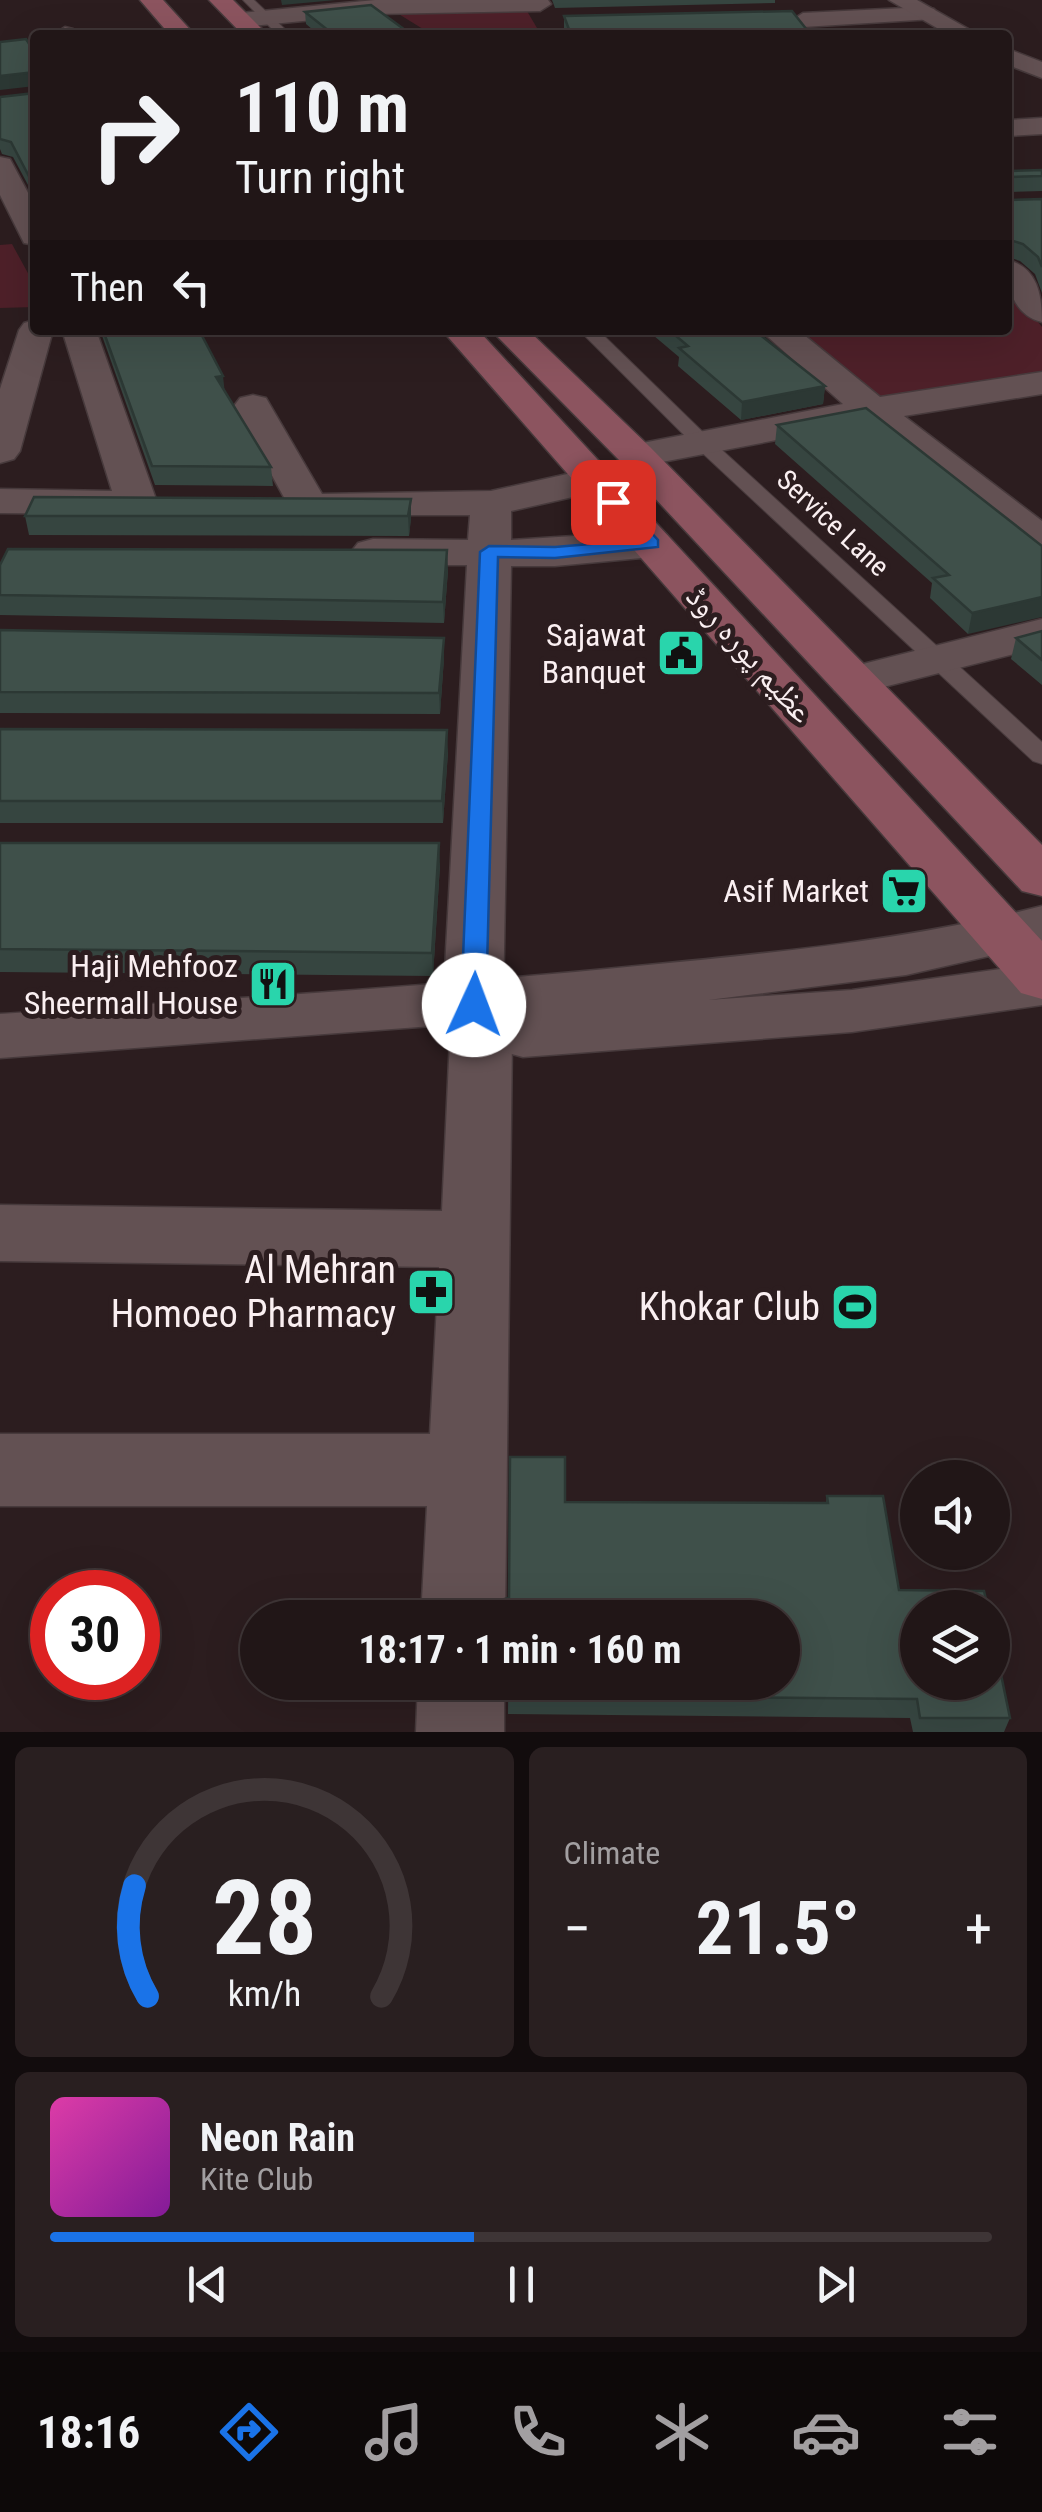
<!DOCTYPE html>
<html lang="en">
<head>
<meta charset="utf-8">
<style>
	:root { --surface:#211617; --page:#291f20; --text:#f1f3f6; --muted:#a29fa1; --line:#3e3536; --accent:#1a73e8 }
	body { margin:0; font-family:"Roboto Condensed","Noto Naskh Arabic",sans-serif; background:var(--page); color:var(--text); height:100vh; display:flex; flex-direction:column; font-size:38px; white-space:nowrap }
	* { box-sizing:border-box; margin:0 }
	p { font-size:32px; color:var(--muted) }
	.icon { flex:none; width:55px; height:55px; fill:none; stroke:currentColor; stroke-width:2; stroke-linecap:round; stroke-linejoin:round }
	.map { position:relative; height:1732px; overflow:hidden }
	.side { display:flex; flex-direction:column; gap:15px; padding:15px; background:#120c0d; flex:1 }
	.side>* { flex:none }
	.guide { position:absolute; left:30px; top:30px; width:982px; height:305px; border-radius:10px; box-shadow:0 10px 40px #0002,0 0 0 2px var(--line); background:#211617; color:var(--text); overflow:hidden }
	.buttons { position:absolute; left:900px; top:1460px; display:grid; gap:20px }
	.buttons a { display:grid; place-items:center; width:110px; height:110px; border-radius:50%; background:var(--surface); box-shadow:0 10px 40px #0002,0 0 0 2px var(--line); font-size:50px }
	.speed { position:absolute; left:30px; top:1570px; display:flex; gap:20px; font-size:50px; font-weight:700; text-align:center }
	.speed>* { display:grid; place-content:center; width:130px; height:130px; border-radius:50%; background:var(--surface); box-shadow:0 10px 40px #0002,0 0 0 2px var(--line); line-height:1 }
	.speed .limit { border:15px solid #d22; background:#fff; color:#111 }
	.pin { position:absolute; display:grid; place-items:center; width:85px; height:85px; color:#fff; margin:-42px; border-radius:20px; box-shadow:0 5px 15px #0006 }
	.me { position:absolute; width:110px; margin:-55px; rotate:2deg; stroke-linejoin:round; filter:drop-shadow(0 0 8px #0008) }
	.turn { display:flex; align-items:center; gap:35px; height:210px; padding:0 40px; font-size:45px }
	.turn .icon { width:130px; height:130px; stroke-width:2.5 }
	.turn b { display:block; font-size:70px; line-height:85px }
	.then { display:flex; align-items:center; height:95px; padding:0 40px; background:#0003; gap:20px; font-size:38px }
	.big { font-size:75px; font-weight:700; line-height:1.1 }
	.side .card { flex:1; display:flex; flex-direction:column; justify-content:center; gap:15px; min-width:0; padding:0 35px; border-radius:15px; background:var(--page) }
	.side .dial { align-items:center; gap:0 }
	.dial svg { height:260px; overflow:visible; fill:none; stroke:var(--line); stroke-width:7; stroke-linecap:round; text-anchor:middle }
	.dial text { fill:var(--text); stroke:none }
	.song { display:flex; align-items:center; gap:30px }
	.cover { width:120px; height:120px; border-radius:15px; background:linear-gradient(135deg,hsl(320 70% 55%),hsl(290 70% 35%)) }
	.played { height:10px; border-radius:5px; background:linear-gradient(90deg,var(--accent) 45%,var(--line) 45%) }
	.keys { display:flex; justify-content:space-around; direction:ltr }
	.heat { display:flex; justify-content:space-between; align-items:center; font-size:55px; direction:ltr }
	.side .tiles { flex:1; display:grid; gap:15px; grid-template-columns:1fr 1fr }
	.card:last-child { grid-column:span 2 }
	.trip { position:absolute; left:240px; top:1600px; width:560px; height:100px; border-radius:50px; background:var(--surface); box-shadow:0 10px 40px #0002,0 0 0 2px var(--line); font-weight:700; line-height:100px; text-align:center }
	.tab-bar { display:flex; height:160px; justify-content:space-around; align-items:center; background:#0d0909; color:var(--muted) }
	.tab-bar .icon { width:70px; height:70px }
	.tab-bar .current { color:var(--accent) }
	.tab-bar b { font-size:45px; color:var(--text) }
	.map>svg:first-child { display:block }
</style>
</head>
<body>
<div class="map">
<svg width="1042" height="1732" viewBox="0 0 1042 1732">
	<rect width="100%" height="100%" fill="#2c1d1f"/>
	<!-- green -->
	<path fill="#4e2029" d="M524 6 537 28 431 34 389 8Z
		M12 244 35 286V307L0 308V245Z
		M1008 285 1042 327V381L882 398 797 330H1008Z"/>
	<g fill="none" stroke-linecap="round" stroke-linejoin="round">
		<!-- service casing -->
		<g stroke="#473a3c" stroke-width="2">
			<path id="service" d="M243 0H254L291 35H278Z
				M579 330H598L711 440 1042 742V764L1033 761 697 448Z"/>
		</g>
		<!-- minor casing -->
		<g stroke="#473a3c" stroke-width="3">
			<path id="minor" d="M375 0H548L551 4 540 11 375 14 241 27 230 20 241 13Z
				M926 7 934 9 937 14 934 19 803 27 792 20 803 13Z
				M65 27 73 29 77 35H53Z
				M1042 118V134L1008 136V120Z
				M0 157 10 159 35 206V245L24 243 0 195Z
				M1008 260C1038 268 1042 296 1042 322 1013 315 1006 286 1008 260Z
				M35 320V330H53L20 451 14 459 0 463V389L19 330 24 323Z
				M62 330H96L157 502 151 511C135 514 123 511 108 514L0 513V489L112 491Z
				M760 330H798L880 397 1042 372V394L904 416 1042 521V554L1027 550 865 423 636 467 622 463 616 455 622 447 843 404Z
				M253 395 266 398 322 494 491 491 594 468 608 471 614 480 608 489 511 511V540L652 531 667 535 673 544 667 553 652 557 555 566H511L503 1005 494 1020 503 1022 512 1038 505 1618H421L427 1506H0V1434H430L439 1267 0 1261V1205L442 1211 450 1038 459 1022 452 1020 443 1005 467 565H373L358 561 351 552 358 543 373 539 468 540 470 515H334C319 512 307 515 292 512L234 406 240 398Z
				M1042 619V647L852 695 835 691 828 681 835 671Z
				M418 1682H504V1732H416Z"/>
		</g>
		<!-- tertiary casing -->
		<g stroke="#473a3c" stroke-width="3">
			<path id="tertiary" d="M889 0H917L979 35H949Z
				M1008 49 1042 62V78L1008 65Z
				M1042 906V944L906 975 708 1000 852 990 1042 963V1005L852 1032 523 1057 501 1051 492 1035 500 1021 0 1058V1014C212 1000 425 987 637 966 773 953 909 940 1042 906Z"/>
		</g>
		<!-- secondary casing -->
		<g stroke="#473a3c" stroke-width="3">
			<path id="secondary" d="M140 0H163L195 35H170Z
				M209 0H233L268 35H243Z
				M442 330H478L1042 941V999L1021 993Z
				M491 330H528L650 447 1042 845V896L1022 891 622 463Z"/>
		</g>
		<!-- service -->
		<use href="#service" fill="#635153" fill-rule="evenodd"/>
		<!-- minor -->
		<use href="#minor" fill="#635153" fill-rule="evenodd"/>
		<!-- tertiary -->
		<use href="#tertiary" fill="#635153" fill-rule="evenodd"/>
		<!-- secondary -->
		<use href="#secondary" fill="#8c545f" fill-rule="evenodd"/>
	</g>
	<!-- wall -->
	<path fill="#364540" d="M552 0H775V3L555 8Z
		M305 12 405 30V35H319L306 24Z
		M564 16 811 35H566L564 29Z
		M35 93V198L13 157 2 154 0 149V97Z
		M1042 170V191L1008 192V200L1042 199V293L1035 274 1020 261 1008 257V171Z
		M100 330H199L224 391 271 467 273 486 155 485Z
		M647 330H764L763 337 825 386 823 404 741 420 678 366 679 357Z
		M777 425 1042 546 968 634 930 598 932 583 775 444Z
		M411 499V518L409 536 29 535 25 516Z
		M0 565 448 570 444 623 0 615Z
		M0 630 444 658 440 714 0 713Z
		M1042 631V685L1011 659 1016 638Z
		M0 729 448 752 443 823H0Z
		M0 843 440 865 433 976 0 972Z
		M827 1496 899 1590 1010 1718 1004 1732H913L910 1718 508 1714 509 1598 565 1502 826 1503Z"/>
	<!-- shaded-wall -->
	<path fill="#2c3834" d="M281 0H336L282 5Z
		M405 30V35H391L390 32Z
		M35 72V86L0 90V76Z
		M223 376 225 394 216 377Z
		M825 386 823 404 741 420 742 402Z
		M411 499V518L409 536 408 516Z
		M447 550 448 570 444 623 443 602Z
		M1042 597V617L968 634 972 613Z
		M444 638V658L440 714 439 693Z
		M447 730 448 752 443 823 442 801Z
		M439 843 440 865 433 976 432 953Z"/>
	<!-- building -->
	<path fill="#3f504a" stroke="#2c3834" stroke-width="2.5" d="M371 5 405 30 390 32 395 35H334L305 12Z
		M792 11 811 35H571L564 16Z
		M26 39 35 53V72L0 76V42Z
		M35 93V188L11 142 0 139V97Z
		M1042 170V176L1008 177V200L1042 199V267L1038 257 1023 244 1010 240 1008 237V171Z
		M103 330H199L223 376 216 377 271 467 152 466Z
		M669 330H754L825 386 742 402 679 348 688 346Z
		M866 408 1042 546V597L972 613 933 578 949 575 777 425Z
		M34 497 411 499 408 516H25Z
		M8 549 447 550 443 602 0 595V565Z
		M0 630 444 638 439 693 0 692Z
		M1042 631V660L1016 638Z
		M0 729 447 730 442 801H0Z
		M0 843H439L432 953 0 949Z
		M510 1457H565V1502L828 1503 827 1496H883L899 1590 984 1591 988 1608H918V1682H992V1631L1010 1718H920L917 1699 508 1695V1682H782V1618H495L496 1601 509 1598Z"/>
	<!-- route -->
	<path fill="#1a73e8" stroke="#114b97" stroke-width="2.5" d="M607 498H619L658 540V547L555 558 498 557 486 1005 474 1014 461 1005 480 552 489 546 555 547 638 540 607 505Z"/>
	<!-- icons -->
	<defs>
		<g id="civic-square" transform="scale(2.5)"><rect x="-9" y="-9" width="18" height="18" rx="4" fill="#29d5ac" stroke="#2c1d1f"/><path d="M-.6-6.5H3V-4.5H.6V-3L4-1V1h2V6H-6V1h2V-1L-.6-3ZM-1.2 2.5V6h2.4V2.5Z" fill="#111"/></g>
		<g id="supermarket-square" transform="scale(2.5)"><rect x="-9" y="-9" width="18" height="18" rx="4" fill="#29d5ac" stroke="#2c1d1f"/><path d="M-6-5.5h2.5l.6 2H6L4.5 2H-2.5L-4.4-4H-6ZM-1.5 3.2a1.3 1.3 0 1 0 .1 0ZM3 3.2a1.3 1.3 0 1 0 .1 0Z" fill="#111"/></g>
		<g id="restaurant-square" transform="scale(2.5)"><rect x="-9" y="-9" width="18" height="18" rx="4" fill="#29d5ac" stroke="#2c1d1f"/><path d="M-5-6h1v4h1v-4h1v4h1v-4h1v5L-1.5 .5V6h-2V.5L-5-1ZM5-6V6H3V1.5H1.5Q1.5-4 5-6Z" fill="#111"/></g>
		<g id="pharmacy-square" transform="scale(2.5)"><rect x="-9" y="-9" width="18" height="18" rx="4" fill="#29d5ac" stroke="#2c1d1f"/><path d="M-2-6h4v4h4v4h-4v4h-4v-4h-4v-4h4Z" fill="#111"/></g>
		<g id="stadium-square" transform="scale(2.5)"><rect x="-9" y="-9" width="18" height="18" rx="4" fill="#29d5ac" stroke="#2c1d1f"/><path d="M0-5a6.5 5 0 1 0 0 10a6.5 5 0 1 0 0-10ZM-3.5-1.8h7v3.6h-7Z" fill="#111"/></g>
	</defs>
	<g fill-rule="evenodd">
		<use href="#civic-square" x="681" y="653"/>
		<use href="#supermarket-square" x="904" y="891"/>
		<use href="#restaurant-square" x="273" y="984"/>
		<use href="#pharmacy-square" x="431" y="1292"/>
		<use href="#stadium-square" x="855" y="1307"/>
	</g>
	<g text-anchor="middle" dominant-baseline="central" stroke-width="10" stroke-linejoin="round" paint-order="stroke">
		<!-- far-street labels -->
		<g font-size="28" fill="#faeff1" stroke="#2c1d1f">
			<text transform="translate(833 523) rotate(43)">Service Lane</text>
		</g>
		<!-- poi labels -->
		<g font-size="32" fill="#faeff1" stroke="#2c1d1f" text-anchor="end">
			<text x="646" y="635">Sajawat<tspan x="646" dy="37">Banquet</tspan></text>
			<text x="869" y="891">Asif Market</text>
			<text x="238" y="966">Haji Mehfooz<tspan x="238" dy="37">Sheermall House</tspan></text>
		</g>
		<!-- street labels -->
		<g font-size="32" fill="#faeff1" stroke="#2c1d1f">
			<text transform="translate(750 654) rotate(48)">عظیم پورہ روڈ</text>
		</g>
		<!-- near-poi labels -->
		<g font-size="38" fill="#faeff1" stroke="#2c1d1f" text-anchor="end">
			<text x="396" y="1270">Al Mehran<tspan x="396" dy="44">Homoeo Pharmacy</tspan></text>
			<text x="820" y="1307">Khokar Club</text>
		</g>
	</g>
</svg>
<div class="buttons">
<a><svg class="icon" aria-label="sound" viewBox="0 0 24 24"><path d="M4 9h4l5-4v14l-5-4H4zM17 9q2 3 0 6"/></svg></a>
<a><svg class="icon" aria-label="layers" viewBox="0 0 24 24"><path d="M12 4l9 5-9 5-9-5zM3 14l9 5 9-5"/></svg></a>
</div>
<div class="speed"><div class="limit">30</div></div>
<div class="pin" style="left:613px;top:502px;background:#d93025"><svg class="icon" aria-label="arrive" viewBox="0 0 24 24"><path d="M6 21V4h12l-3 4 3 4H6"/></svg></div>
<svg class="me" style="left:474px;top:1005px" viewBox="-20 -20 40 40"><circle r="19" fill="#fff"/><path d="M0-13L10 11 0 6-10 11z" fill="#1a73e8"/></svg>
<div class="trip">18:17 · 1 min · 160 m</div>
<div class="guide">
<div class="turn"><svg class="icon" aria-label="right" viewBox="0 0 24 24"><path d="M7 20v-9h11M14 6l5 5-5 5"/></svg><div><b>110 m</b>Turn right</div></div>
<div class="then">Then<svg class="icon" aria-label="left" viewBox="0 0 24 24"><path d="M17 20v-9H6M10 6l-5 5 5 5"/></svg></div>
</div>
</div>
<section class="side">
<div class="tiles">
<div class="card dial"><svg viewBox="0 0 100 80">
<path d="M14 69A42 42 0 1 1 86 69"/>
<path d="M14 69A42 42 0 0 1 10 35" stroke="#1a73e8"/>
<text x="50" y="56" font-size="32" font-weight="700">28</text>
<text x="50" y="72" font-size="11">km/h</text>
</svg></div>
<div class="card"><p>Climate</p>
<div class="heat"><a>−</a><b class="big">21.5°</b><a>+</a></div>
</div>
<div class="card">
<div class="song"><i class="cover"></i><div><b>Neon Rain</b><p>Kite Club</p></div></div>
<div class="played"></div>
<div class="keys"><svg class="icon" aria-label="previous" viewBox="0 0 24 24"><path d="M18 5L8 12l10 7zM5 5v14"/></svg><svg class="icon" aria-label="pause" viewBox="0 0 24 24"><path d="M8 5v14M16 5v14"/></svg><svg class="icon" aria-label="next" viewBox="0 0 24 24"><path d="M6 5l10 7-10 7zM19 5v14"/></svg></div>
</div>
</div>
</section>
<nav class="tab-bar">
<b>18:16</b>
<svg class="icon current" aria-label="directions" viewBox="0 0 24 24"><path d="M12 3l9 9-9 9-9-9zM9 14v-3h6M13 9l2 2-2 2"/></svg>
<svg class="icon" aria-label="music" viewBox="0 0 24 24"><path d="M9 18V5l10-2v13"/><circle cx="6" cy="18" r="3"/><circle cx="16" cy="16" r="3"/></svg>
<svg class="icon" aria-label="phone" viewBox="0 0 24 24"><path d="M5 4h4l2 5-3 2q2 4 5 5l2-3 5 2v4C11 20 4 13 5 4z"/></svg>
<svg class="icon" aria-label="climate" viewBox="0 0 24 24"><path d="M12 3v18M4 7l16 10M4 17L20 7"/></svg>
<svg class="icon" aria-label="car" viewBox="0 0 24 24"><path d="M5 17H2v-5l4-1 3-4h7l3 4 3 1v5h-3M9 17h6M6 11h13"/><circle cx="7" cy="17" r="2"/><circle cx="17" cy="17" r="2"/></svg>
<svg class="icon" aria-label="filters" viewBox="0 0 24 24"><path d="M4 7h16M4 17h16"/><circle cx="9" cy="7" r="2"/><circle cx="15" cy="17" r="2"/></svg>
</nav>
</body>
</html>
